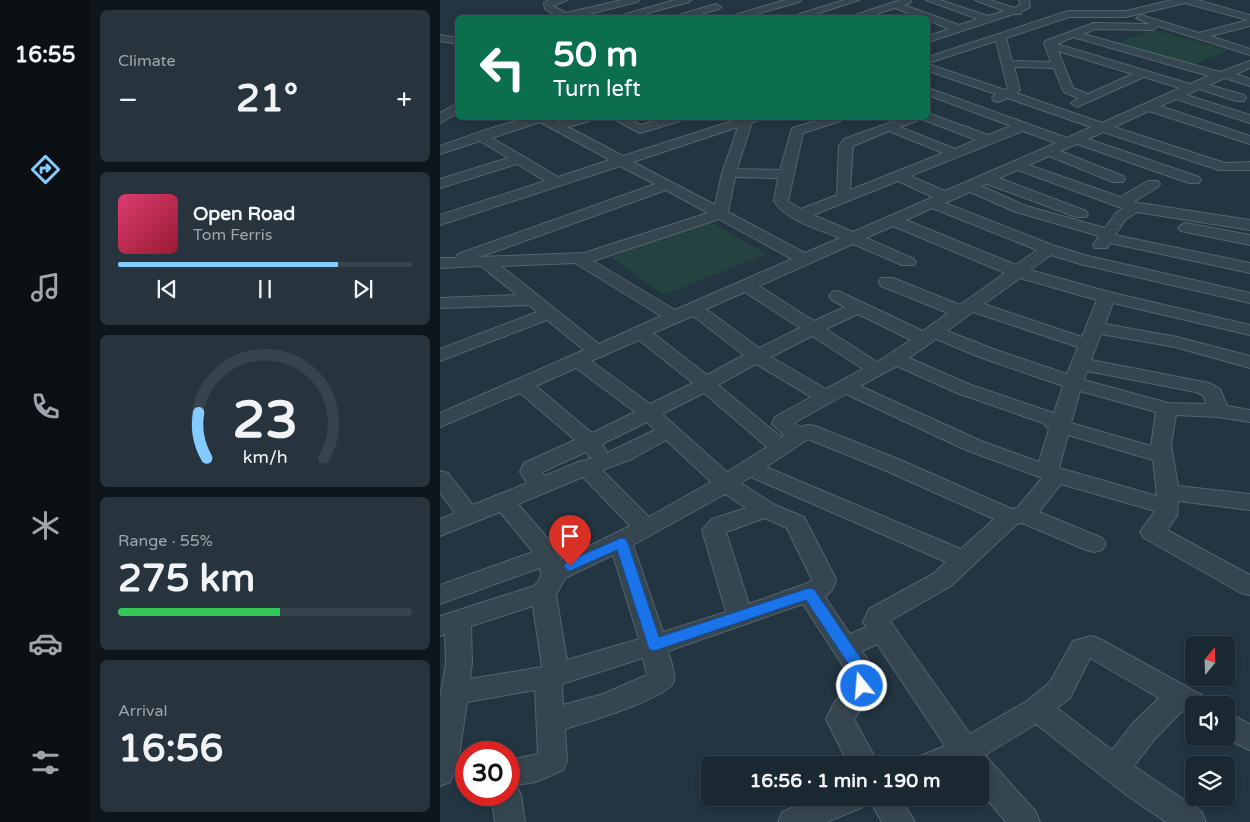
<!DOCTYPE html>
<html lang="en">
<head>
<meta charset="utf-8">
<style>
	:root { --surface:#1a2831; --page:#27343d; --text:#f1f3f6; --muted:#9fa6ab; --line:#38444d; --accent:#84ccff }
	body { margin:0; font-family:"Varela Round",sans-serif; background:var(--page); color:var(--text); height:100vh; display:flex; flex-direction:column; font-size:19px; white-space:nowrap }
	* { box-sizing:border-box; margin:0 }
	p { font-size:16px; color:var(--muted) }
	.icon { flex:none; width:28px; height:28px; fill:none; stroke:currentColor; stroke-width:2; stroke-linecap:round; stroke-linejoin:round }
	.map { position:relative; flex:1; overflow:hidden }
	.details { display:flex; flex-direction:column; gap:10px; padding:10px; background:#0e161b; width:350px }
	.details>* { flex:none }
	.hud { position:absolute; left:15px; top:15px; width:475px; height:105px; border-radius:8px; box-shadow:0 2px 8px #0003,0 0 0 1px var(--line); background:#0b6e4f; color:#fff; overflow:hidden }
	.needle { width:32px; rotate:19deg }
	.fabs { position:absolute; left:745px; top:636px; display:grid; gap:10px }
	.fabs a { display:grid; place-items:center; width:50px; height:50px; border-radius:8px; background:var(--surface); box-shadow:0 2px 8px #0003,0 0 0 1px var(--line); font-size:25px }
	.speed { position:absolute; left:15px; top:741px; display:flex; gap:10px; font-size:25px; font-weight:700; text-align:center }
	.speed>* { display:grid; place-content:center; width:65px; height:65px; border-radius:50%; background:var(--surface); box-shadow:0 2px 8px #0003,0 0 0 1px var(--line); line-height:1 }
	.speed .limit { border:8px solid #d22; background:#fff; color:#111 }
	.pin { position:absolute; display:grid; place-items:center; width:42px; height:42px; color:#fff; margin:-51px -21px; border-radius:50% 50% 50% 0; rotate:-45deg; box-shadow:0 0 5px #0007 }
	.pin .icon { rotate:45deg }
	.me { position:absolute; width:55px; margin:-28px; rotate:343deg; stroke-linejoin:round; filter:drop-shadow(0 0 4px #0008) }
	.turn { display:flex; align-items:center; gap:18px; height:105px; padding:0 15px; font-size:22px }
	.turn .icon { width:65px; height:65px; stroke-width:2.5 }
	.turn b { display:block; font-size:35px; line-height:42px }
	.big { font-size:38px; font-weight:800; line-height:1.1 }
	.details .tile { flex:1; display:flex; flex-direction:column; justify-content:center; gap:8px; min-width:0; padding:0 18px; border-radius:8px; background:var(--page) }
	.details .dial { align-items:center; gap:0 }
	.dial svg { height:130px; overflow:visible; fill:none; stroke:var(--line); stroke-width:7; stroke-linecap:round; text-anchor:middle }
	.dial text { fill:var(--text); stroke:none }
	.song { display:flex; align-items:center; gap:15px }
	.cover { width:60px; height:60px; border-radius:8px; background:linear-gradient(135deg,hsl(340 70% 55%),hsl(350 70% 35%)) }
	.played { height:5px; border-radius:2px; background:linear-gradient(90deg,var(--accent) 75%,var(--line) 75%) }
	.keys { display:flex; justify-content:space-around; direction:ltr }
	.heat { display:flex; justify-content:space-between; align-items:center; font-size:28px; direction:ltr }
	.charge { height:8px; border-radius:4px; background:linear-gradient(90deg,#34c759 55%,var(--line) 0) }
	.trip { position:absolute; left:261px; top:756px; width:288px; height:50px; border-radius:8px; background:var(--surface); box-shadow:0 2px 8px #0003,0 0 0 1px var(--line); font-weight:800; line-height:50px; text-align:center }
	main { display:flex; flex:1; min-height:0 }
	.tabs { display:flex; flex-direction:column; width:90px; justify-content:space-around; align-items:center; background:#0a1014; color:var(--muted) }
	.tabs .icon { width:35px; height:35px }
	.tabs .on { color:var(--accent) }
	.tabs b { font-size:22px; color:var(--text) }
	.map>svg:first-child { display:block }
</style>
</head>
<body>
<main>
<nav class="tabs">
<b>16:55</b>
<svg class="icon on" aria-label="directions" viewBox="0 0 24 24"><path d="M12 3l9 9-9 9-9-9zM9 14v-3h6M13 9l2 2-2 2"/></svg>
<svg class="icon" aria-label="music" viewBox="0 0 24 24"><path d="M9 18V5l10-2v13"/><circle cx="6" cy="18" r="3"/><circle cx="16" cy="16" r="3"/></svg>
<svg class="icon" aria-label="phone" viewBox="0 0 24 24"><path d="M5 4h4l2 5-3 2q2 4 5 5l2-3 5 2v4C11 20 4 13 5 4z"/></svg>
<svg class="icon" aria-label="climate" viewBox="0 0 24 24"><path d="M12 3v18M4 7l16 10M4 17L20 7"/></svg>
<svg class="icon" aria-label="car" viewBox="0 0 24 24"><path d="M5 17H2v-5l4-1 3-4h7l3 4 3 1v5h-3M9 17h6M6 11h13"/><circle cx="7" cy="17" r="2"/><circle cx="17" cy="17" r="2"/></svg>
<svg class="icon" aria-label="filters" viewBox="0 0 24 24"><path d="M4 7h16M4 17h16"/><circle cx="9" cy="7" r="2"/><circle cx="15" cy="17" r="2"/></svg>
</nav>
<section class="details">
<div class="tile"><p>Climate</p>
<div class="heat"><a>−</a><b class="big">21°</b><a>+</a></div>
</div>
<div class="tile">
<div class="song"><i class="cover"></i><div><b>Open Road</b><p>Tom Ferris</p></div></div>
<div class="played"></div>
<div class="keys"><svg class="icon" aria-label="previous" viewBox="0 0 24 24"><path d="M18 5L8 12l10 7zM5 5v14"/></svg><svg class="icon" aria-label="pause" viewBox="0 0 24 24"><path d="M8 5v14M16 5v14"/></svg><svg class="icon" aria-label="next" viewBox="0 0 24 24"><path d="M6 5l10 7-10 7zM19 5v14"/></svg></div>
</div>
<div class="tile dial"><svg viewBox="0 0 100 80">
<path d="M14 69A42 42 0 1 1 86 69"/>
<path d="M14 69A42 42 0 0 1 9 41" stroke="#84ccff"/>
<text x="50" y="56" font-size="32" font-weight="700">23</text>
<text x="50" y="72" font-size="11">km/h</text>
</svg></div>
<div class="tile"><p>Range · 55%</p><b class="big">275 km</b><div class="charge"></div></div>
<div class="tile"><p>Arrival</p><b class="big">16:56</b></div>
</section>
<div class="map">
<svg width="810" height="822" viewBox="0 0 810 822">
	<rect width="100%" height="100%" fill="#223541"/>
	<!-- green -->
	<path fill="#24423f" d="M713 30 789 50 751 66 674 44Z
		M269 221 327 254 224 295 171 257Z"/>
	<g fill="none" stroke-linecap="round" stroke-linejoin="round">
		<!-- minor casing -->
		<g stroke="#54646e" stroke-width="2">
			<path id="minor" d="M109 0H127L113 6 126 13 182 0H199L197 2 133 18H120L105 9 104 3Z
				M235 0H251L249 2 190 18H172Z
				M345 0H361L359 2 303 18H285Z
				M404 0H419L364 18H347Z
				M460 0H471L470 3 464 5 519 25 538 19 486 0H500L548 16 564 11 535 0H550L574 8 580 5 579 0H589L590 7 582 11 581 14H574L491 41 488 40V36L509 29 488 20V18H480L455 8 423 18H406Z
				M732 0H757L810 15V26L770 36 810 49V55L718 26 713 30 655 29 643 34 780 72 810 61V68L796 74 810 79V86L785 78 769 85 804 95 806 98 804 101H796L759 89 746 95 810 115V123L736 99 720 106 810 136V144L709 111 674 127 785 163 810 162V170H779L663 132 648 139 759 177 761 180 759 183H749L637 144 620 151 683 176 685 179 683 182H673L609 156 589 165 680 197 708 181H718L720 184 718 187 693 202 810 220V230L697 212 685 220 675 235 810 263V273L670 243 667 248H655L653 245 659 236 576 212 530 192 505 203 615 246 644 255 810 293V303L640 264 611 255 590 270 669 292 810 325V335L673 303 665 324 737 337 810 356V368L735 347 661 334 651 360 769 383 780 389 787 406 810 410V422L778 417 736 415 731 445 738 486 810 494V510L738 501 737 516 727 530 810 575V595L801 593 704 538 700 532 715 511 621 484 599 512 662 538 666 544 662 550 654 552 646 550 582 523 577 524 511 586 450 621 530 734 587 701 610 682 633 641 651 636 660 639 765 697 769 705H754V716L742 711 714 740 694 766 762 812 766 822H726L685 794 596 724 545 755 596 812 600 822H566L540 791V765H475L480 756 505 746 437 644 422 651C445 684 434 690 414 719L439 765H409L386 719 394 703 407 687 408 676 405 669 363 604 228 651C230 659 236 673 234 681 232 697 142 724 125 729L127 761 123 770 96 782 76 785 81 795 85 822H55L51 795H69V760L98 754 95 690 27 702 18 762 10 782 0 786V698L6 663 5 634 0 636V616L94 586C100 580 102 577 100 568L0 604V585L93 552 60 512 0 536V519L15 513 0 493V471L8 473 33 505 87 483 80 472 84 463 135 440 80 393 0 427V413L144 350 107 320 0 361V349L97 312 89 305 0 308V298L77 295 41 266 0 268V258H16L18 254 215 184 180 166 0 225V215L105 181 77 164 0 188V179L68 158 40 141 0 154V146C28 137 93 108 119 122L134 118H152L150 121 128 127 183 156 302 118H319L317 121 312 122 297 169 340 170 352 128 386 118H403L401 121 363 133 348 201 361 209 397 195 399 146 404 139 463 118H479L477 121 460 127 515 149 536 140 484 120 482 118H488V113L548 135 571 126 488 95V88L627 138 651 127 567 98 558 102 554 101 552 98 556 94 488 71V64L565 90 568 89 556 41 488 63V57L628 11H686ZM745 3 808 20 759 33 701 15 696 18 710 24 654 23 605 41 604 43 611 62 572 61 566 38 629 17H686ZM633 37 769 76 750 84 617 44ZM618 51 693 74 648 94 633 88ZM574 67 614 68 624 92 638 98 631 103 637 107 704 77 740 88 662 123 576 93 580 90ZM100 122 170 160 118 177 52 138ZM298 127 282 173 275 205 193 162ZM449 131 503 153 410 190 413 146ZM583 131 616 143 505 191 470 176ZM578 170 676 206 683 208 675 214 665 228 586 206 541 186 547 184 636 217H646L648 214 646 211 559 178ZM295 177 338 178 334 201C347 221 378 229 400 238L365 253 288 212ZM458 181 493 197 413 232 373 215ZM226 190 268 213 144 253 40 257ZM492 208 597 250 576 265 466 220ZM279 219 352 259 235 310 153 261ZM453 226 565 273 520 305 453 278H441L439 282 441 286 508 313 483 331 398 291 392 292 389 296 392 300 405 307 374 321 319 286 413 244 462 265H474L476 262 474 259 426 238ZM135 263 221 316 159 344 61 266ZM580 278 657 300 642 337 544 304ZM305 292 360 328 319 348 266 309ZM533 312 638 347 627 374 556 350 507 331ZM418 314 471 340 437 362 386 329ZM253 316 304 355 267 375 213 333ZM372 336 423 369 386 389 331 357ZM496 339 542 358 623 386 614 413 531 385 469 358ZM199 340 253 383 210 404 151 361ZM316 364 371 397 335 417 332 424 344 435 341 437 278 385ZM457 366 517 393 603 423 609 429 599 462 541 441 420 386ZM136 368 195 412 152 433 96 386ZM647 371 756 392 764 396 766 404 728 403 644 380ZM640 391 716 412 711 446 631 423ZM264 393 327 447 287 472 222 414ZM406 394 526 450 602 478 577 508 572 509 458 459 375 426 368 425 360 427 354 423ZM207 422 215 430 165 454 167 452 162 444ZM628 435 713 460 717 496 619 468ZM368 439 442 469 554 519 521 549 326 467ZM226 440 271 482 209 517 162 470 192 459ZM146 452 149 457 154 458 138 462 105 476 102 472ZM143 477 190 526 121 560 109 540 78 504ZM311 477 506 562 493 574 429 609 423 622 426 627 410 634 385 597 393 589 396 579 364 517 333 504 301 483ZM285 494 306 508 272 519 262 530 286 612 223 632 193 545ZM325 518 347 528 372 580 368 583 309 604 286 532ZM173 555 199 639 127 660 116 595 125 578ZM93 606 102 667 30 679 32 663 31 626ZM203 658 207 675 163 694 123 705 122 684ZM650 658 719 698 694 722 672 750 617 708 630 698Z
				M276 4 281 7 279 9 247 18H229Z
				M0 35 18 38V44L0 41Z
				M18 103V113L0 123V113Z
				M172 118H187L201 125 224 118H242L240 121 200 133Z
				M746 223 810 235V245L741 231 738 228 741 225Z
				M786 712 810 724V750L784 738H786Z
				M377 798H425L421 808 387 822H338L342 812Z
				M428 798H460L475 822H442Z"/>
		</g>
		<!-- minor -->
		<use href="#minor" fill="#364650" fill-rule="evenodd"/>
	</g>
	<!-- route -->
	<path fill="#1a73e8" stroke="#114b97" d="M181 538 186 539 188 543 219 637 369 588 374 589 422 660 430 676V686L428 690 422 692 417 690C413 683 414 676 411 668L366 600 214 651 209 649 177 550 130 571 126 569 124 566 126 562Z"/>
</svg>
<div class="fabs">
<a><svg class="needle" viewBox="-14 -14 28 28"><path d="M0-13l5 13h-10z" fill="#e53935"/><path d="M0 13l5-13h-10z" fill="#9fa6ab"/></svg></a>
<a><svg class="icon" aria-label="sound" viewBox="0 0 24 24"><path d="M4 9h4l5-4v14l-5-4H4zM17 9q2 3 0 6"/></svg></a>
<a><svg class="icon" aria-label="layers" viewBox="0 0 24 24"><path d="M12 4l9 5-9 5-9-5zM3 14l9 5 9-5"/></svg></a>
</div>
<div class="speed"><div class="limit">30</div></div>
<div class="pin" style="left:130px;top:566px;background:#d93025"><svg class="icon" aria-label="arrive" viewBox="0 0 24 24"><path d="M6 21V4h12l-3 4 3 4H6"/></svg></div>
<svg class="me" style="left:422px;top:686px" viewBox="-20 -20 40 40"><circle r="17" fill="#1a73e8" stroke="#fff" stroke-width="3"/><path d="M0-11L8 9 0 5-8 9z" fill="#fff"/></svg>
<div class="trip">16:56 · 1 min · 190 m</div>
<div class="hud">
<div class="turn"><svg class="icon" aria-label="left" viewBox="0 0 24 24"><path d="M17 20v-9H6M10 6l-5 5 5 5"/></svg><div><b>50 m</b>Turn left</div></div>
</div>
</div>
</main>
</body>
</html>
